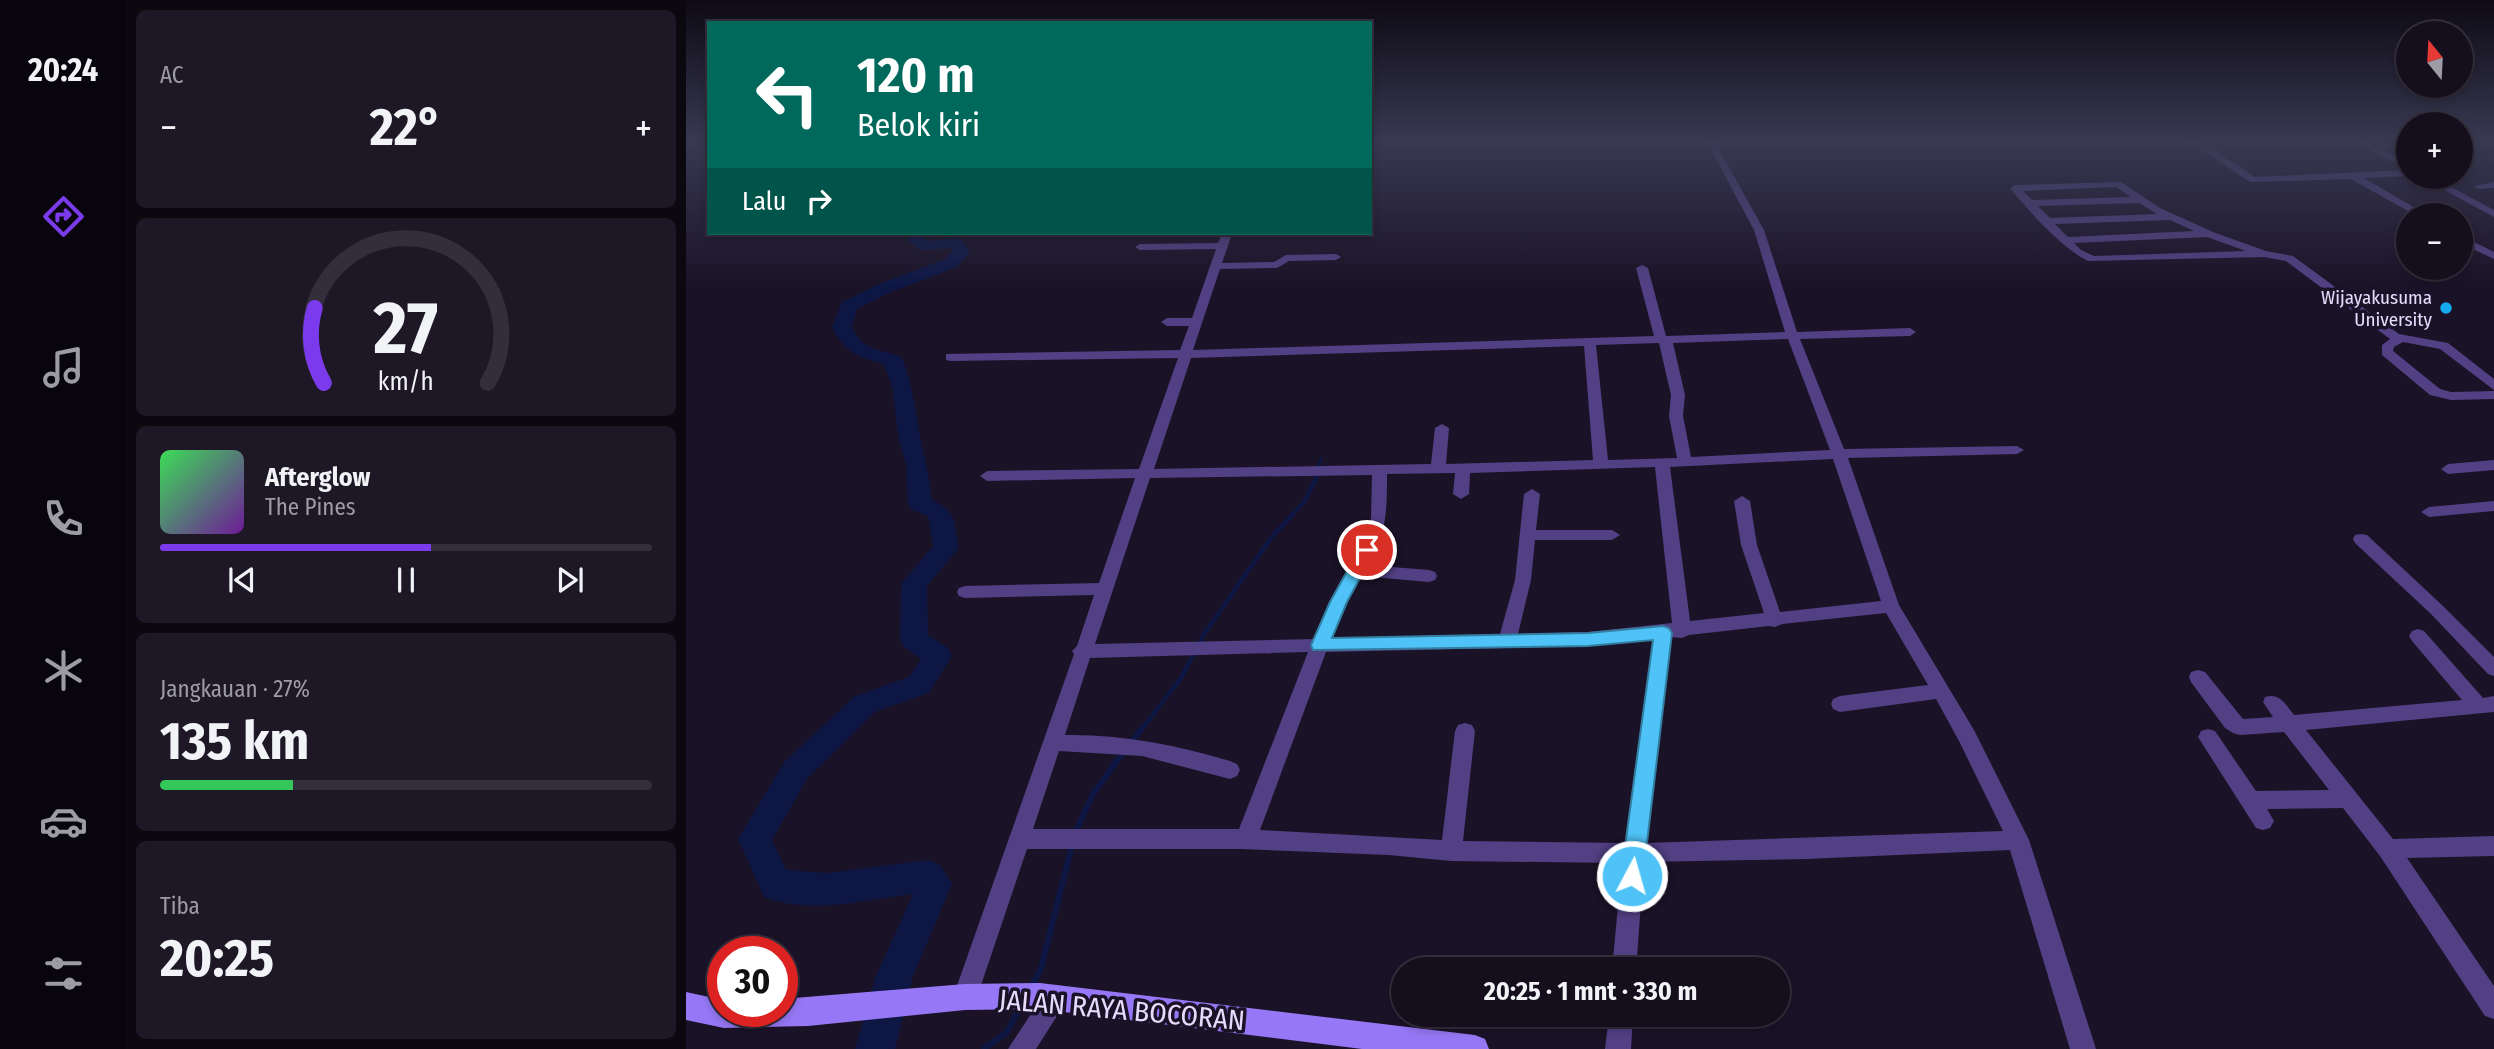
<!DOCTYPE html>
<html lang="id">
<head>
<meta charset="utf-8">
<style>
	:root { --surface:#140e1d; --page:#1d1726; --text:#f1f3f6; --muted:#9d9ca4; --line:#332e3b; --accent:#7c3aed }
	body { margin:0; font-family:"Fira Sans Condensed",sans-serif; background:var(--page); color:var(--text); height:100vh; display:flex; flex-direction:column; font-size:26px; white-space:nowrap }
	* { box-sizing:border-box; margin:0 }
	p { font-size:23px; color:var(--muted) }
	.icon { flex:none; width:38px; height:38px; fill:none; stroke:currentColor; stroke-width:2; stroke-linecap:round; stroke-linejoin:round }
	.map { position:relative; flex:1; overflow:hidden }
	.details { display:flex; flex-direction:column; gap:10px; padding:10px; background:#0b0810; width:560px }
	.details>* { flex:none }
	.guide { position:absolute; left:21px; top:21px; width:665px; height:214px; border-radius:0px; box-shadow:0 4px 10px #0003,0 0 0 2px var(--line); background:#00695c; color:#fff; overflow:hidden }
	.needle { width:46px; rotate:342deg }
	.tools { position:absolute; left:1710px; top:21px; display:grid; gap:14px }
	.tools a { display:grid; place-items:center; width:77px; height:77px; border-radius:50%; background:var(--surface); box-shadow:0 4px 10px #0003,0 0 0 2px var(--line); font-size:35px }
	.speed { position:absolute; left:21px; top:936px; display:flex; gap:14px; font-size:35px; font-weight:700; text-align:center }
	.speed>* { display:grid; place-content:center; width:91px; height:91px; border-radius:50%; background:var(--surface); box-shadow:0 4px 10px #0003,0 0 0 2px var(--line); line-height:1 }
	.speed .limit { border:10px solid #d22; background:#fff; color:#111 }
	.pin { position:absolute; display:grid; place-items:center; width:60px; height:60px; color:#fff; margin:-30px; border:4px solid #fff; border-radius:50%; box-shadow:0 2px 7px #0007 }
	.me { position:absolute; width:77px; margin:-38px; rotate:6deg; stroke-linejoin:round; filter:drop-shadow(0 0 5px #0008) }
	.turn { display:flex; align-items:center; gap:24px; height:147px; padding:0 35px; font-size:32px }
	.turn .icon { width:91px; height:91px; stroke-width:2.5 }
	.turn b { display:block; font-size:49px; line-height:60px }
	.then { display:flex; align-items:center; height:66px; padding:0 35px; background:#0003; gap:14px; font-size:26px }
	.big { font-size:52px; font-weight:700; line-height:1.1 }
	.details .card { flex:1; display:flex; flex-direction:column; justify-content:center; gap:10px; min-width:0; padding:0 24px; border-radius:10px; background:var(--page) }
	.details .dial { align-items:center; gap:0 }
	.dial svg { height:182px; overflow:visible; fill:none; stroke:var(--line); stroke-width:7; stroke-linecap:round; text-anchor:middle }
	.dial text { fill:var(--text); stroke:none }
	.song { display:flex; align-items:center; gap:21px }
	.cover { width:84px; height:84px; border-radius:10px; background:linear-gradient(135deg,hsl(130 70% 55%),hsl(280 70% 35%)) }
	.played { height:7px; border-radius:4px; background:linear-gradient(90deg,var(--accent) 55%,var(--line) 55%) }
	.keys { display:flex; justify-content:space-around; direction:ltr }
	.heat { display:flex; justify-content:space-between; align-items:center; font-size:38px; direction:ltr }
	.charge { height:10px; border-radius:5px; background:linear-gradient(90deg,#34c759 27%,var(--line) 0) }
	.trip { position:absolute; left:705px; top:957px; width:399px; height:70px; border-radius:35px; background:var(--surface); box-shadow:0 4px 10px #0003,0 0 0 2px var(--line); font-weight:700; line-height:70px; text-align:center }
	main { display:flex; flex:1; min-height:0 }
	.dock { display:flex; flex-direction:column; width:126px; justify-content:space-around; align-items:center; background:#08060c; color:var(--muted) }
	.dock .icon { width:49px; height:49px }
	.dock .selected { color:var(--accent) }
	.dock b { font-size:32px; color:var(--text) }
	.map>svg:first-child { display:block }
</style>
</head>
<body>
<main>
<nav class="dock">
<b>20:24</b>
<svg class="icon selected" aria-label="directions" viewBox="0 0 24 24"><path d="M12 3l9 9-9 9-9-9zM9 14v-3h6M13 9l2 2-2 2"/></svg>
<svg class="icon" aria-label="music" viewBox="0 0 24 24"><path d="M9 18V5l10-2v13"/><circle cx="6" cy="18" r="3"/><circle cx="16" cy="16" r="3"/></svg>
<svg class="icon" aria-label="phone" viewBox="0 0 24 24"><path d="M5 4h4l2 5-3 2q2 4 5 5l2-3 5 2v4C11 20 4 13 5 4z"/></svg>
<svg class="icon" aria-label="climate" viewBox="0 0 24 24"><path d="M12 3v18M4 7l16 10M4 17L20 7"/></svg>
<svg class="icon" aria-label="car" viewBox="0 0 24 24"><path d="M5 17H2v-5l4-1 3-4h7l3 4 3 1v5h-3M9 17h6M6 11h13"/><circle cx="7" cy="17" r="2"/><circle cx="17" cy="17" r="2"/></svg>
<svg class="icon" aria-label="filters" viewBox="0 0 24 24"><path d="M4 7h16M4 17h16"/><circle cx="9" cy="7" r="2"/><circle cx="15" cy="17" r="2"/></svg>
</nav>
<section class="details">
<div class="card"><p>AC</p>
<div class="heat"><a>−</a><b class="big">22°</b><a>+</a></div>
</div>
<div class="card dial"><svg viewBox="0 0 100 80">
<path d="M14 69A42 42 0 1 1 86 69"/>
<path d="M14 69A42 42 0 0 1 10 36" stroke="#7c3aed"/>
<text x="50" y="56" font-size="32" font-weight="700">27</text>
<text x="50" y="72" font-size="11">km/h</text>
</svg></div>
<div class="card">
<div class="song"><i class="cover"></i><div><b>Afterglow</b><p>The Pines</p></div></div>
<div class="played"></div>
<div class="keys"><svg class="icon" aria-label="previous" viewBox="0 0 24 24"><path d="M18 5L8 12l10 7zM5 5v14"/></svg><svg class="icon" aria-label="pause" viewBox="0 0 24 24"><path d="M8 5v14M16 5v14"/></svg><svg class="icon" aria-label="next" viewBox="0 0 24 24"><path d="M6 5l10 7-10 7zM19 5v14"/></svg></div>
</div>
<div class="card"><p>Jangkauan · 27%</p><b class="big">135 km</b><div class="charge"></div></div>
<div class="card"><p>Tiba</p><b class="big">20:25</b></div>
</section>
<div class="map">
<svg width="1808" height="1049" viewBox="0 0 1808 1049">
	<rect width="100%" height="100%" fill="#1a1227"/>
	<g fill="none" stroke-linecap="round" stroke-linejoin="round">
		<!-- stream-far2 -->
		<path stroke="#0e1744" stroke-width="3.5" d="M629 481 635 459"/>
		<!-- stream-far1 -->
		<path stroke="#0e1744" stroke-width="4.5" d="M456 729 495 678 518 634 585 538 618 502 630 479"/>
		<!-- stream -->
		<path stroke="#0e1744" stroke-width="6" d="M444 744 457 727
			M389 833 407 794 438 751
			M345 987 355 968 386 845
			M298 1049 321 1032 336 1004"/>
		<!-- river -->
		<path fill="#0e1744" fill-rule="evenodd" d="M227 233H243L239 239 243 241 275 238 284 252 271 267 205 292 171 309 166 327C176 349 192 350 214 356L217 360C226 385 229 409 234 435 238 457 244 477 246 500 272 511 267 522 273 548L241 586 242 635 262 648 266 656 243 693 189 712 121 779 86 840 100 870 141 873 242 860 254 865 266 884 227 976 209 1049H169L190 976 227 894C179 900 124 915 78 897L52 839 99 761 169 696 223 677 235 659 218 647 214 640 215 584 247 546 242 516 226 510 222 504 220 465 212 436 207 390 198 364C173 358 158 352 146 327L156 302 193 284 259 259 267 251 265 248 234 250 222 240Z"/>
		<!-- street -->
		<path fill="#514083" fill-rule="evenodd" d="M1021 142H1029L1078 230 1111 332 1224 328 1230 332 1224 336 1114 339 1158 449 1331 446 1338 450 1331 454 1162 458 1213 605 1288 730 1343 840 1410 1049H1384L1324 850 1121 859 958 862 950 970H926L936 863 765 861 703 855 554 849H341L288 1006 279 1009 270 1006 267 997 388 654 386 651 391 646 408 595 279 598 273 596 271 592 273 588 279 586 413 583 449 478 301 481 294 476 301 471 453 469 492 358 265 361 260 360V354L494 350 503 326H481L475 322 481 318H506L530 249 454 250 449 247 454 244 532 243 536 233 630 234 625 237H545L536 263 588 262 600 255 650 254 655 257 650 260 603 261 591 268 534 269 507 350 968 336 950 268 956 265 962 268 980 336 1099 332 1068 230ZM1102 339 1144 450 1005 457 997 416 999 395 987 343ZM973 343 985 395 983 416 991 458 922 460 910 345ZM898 346 907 460 760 464 763 428 756 424 749 428 745 464 468 469 505 358ZM1147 459 1195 601 1094 612 1071 545 1064 501 1056 496 1048 501 1055 545 1078 613 1004 621 984 467ZM969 467 986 623 902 632 832 634 845 580 849 540H926L934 535 926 530H850L854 494 846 489 838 494 829 580 814 634 646 638 661 602 675 576 743 582 749 580 751 576 749 572 743 570 681 565C701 529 701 514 701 474L769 473 767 494 775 499 783 494 784 473ZM686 475 685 518 679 540 643 602 628 639 409 644 464 478ZM1200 613 1242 685 1154 696 1147 699 1145 704 1147 709 1154 712 1250 699 1273 741 1317 831 960 843 985 637 996 638 1003 635 1083 626 1089 627 1096 624ZM967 639 939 843 777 841 789 731 786 725 779 723 772 725 769 731 756 840 574 830 640 652 902 646ZM622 652 553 829H347L373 751 456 756 544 779 551 776 554 770 551 764 544 761C490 745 436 734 379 735L404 658Z
			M1496 142H1508L1522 146 1569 177 1722 170V176L1678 178 1741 215H1729L1665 179 1564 182 1516 150Z
			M1670 142H1680L1722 163V170Z
			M1734 177H1746L1808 210V217Z
			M1435 182 1474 208 1527 232 1580 251 1607 256 1713 334 1762 343 1808 379V390L1754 349 1717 342 1708 347 1707 351 1754 389 1765 392 1808 391V399L1765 400 1744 395 1696 355V345L1704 339 1600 261 1578 257 1402 261C1375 248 1342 210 1324 188L1329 185ZM1430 187 1445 197 1346 200 1337 191ZM1453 203 1471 214 1364 218 1352 206ZM1484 220 1508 231 1382 237 1369 224ZM1521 237 1560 251 1408 256 1395 250 1388 243Z
			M1808 182V188L1793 189 1788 186Z
			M1774 235 1808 252V259L1774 243Z
			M1808 460V470L1762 474 1755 469 1762 464Z
			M1808 501V511L1743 517 1735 512 1743 507Z
			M1675 534 1681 535 1757 606 1808 657V676L1802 674 1745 614 1669 543 1667 539 1669 535Z
			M1732 629 1738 631 1797 698 1808 696V712L1620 730 1707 839 1808 836V856L1721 858 1808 986V1019L1799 1016 1694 856 1657 808 1581 809 1588 821 1584 828 1577 830 1570 828 1512 737 1515 731 1522 729 1529 731 1570 791 1643 790 1598 732 1554 735 1547 733 1539 728 1505 682 1503 677 1505 672 1512 670 1519 672 1557 719 1587 717 1577 702 1579 697C1594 692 1600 705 1608 715L1776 700 1726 641 1723 636 1726 631Z
			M371 985 380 988 383 997 350 1049H322L362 988Z
			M923 1015H947L945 1049H919Z"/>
		<!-- secondary -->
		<path fill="#9678f6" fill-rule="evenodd" d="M354 983 789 1035 799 1039 803 1049H676L354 1009 279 1010 122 1026 38 1028 0 1020V992L37 1000V1012H96V999L279 984Z"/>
	</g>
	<!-- sky -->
	<linearGradient id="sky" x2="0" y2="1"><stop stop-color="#0e0a15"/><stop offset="0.49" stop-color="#383952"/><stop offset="1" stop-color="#383952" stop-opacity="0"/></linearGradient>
	<rect width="1808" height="288" fill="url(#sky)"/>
	<!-- route -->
	<path fill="#4fc3f7" stroke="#337fa1" stroke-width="2" d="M681 544 689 550 661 602 646 638 902 633 977 626 983 628 986 633 957 876 954 883 946 886 938 883 935 876 967 640 902 646 627 650 625 645 644 602 675 546Z"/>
	<!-- markers -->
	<circle fill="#14acef" stroke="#1a1227" stroke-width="2.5" cx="1760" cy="308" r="7"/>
	<g text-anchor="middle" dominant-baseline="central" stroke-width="7" stroke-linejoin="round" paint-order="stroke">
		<!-- far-poi labels -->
		<g font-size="19" fill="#e6dbfd" stroke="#1a1227" text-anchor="end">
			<text x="1746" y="297">Wijayakusuma<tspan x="1746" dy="22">University</tspan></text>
		</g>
		<!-- near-street labels -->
		<g font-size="28" fill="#e6dbfd" stroke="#1a1227">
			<text transform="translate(436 1010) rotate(5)">JALAN RAYA BOCORAN</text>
		</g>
	</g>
</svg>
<div class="tools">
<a><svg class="needle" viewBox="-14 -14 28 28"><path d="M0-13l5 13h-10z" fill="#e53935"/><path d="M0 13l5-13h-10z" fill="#9d9ca4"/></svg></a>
<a>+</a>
<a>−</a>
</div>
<div class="speed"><div class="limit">30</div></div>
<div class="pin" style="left:681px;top:550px;background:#d93025"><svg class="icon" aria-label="arrive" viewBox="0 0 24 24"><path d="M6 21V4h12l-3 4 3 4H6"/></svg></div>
<svg class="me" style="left:946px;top:876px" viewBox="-20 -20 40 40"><circle r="17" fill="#4fc3f7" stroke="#fff" stroke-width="3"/><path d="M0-11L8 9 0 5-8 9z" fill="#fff"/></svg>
<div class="trip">20:25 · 1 mnt · 330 m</div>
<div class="guide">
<div class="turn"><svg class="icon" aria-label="left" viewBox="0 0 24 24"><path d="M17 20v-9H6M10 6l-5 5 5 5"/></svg><div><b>120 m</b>Belok kiri</div></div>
<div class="then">Lalu<svg class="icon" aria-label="right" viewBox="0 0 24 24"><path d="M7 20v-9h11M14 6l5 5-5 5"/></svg></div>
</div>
</div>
</main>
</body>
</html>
